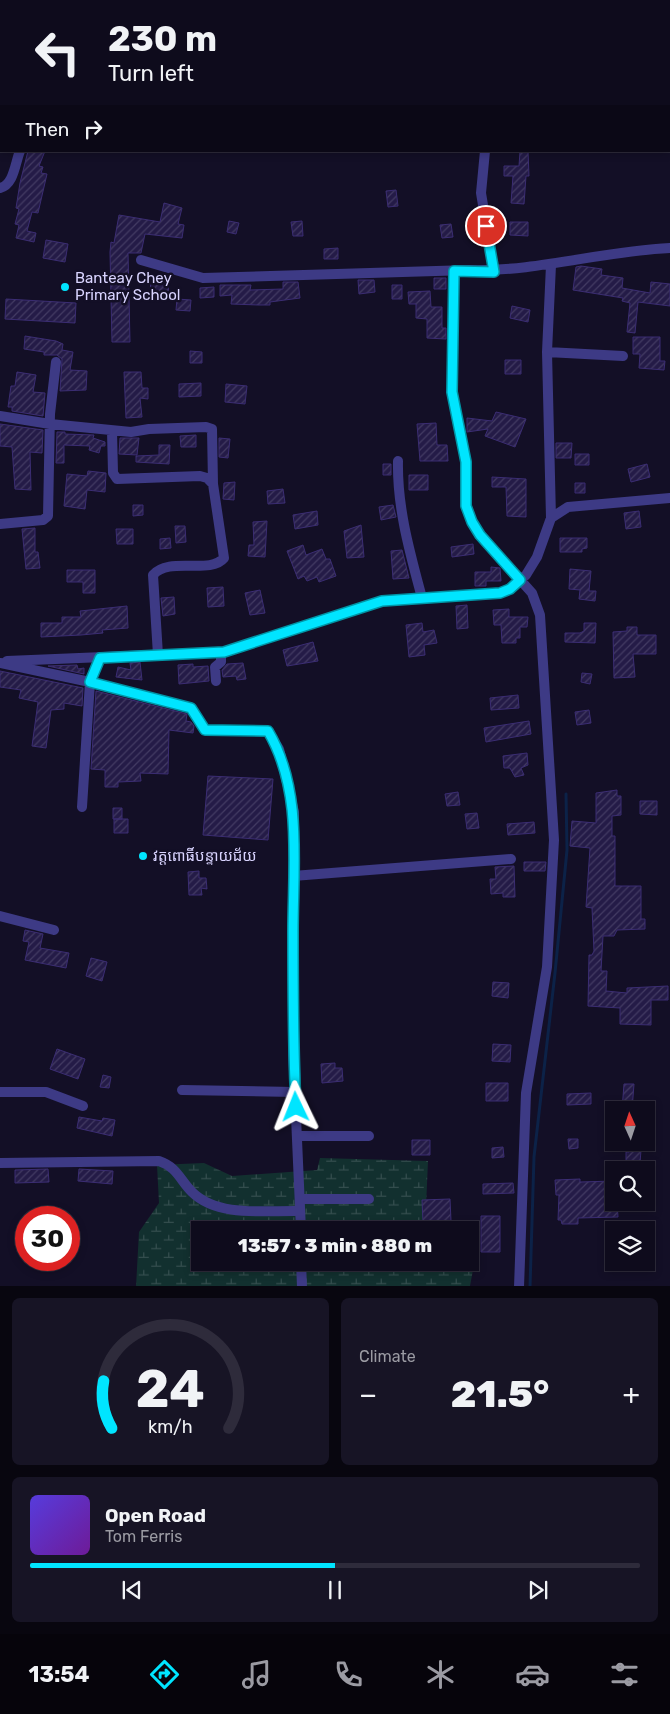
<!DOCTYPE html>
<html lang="en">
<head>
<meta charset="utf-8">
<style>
	:root { --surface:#0e0b1c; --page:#171425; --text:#f1f3f6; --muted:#9b9ba3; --line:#2e2b3b; --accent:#00e5ff }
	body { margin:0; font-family:Rubik,"Noto Sans Khmer",sans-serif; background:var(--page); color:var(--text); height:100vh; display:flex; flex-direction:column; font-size:19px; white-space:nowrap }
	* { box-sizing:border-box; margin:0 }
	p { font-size:16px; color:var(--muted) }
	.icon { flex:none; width:28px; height:28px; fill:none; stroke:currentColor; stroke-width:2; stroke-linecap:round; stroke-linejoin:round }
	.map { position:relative; height:1286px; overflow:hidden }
	.sheet { display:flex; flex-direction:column; gap:12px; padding:12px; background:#08060f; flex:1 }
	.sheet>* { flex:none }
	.guide { position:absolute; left:0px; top:0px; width:670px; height:152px; box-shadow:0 2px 8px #0003,0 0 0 1px var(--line); background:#0e0b1c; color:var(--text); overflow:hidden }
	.needle { width:32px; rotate:357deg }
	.controls { position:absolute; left:605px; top:1101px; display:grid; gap:10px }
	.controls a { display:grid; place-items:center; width:50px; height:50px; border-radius:0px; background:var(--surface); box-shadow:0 2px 8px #0003,0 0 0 1px var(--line); font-size:25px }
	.speed { position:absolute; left:15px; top:1206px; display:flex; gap:10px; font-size:25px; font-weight:700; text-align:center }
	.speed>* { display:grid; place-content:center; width:65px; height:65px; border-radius:50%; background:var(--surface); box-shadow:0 2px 8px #0003,0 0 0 1px var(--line); line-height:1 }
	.speed .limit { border:8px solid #d22; background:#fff; color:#111 }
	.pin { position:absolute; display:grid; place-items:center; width:42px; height:42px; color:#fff; margin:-21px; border:2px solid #fff; border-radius:50%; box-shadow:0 1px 5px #0007 }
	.me { position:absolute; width:55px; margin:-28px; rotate:358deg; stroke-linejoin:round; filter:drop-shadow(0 0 4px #0008) }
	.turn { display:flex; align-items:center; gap:18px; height:105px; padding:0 25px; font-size:22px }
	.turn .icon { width:65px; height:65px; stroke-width:2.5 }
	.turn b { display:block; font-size:35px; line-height:42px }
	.then { display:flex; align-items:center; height:48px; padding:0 25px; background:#0003; gap:10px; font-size:19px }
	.big { font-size:38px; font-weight:800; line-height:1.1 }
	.sheet .tile { flex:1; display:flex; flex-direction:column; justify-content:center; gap:8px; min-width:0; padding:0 18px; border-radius:8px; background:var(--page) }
	.sheet .dial { align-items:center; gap:0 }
	.dial svg { height:130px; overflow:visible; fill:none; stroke:var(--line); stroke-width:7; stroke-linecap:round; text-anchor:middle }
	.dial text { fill:var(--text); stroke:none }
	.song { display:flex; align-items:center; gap:15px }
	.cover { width:60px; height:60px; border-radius:8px; background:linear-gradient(135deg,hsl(250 70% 55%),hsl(280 70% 35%)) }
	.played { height:5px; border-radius:2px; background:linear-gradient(90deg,var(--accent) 50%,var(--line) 50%) }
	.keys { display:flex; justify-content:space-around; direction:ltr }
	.heat { display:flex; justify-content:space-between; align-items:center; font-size:28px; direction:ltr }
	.sheet .tiles { flex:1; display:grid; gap:12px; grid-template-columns:1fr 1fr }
	.tile:last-child { grid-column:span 2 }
	.trip { position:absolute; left:191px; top:1221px; width:288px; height:50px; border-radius:0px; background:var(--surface); box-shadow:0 2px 8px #0003,0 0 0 1px var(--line); font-weight:800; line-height:50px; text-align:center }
	.dock { display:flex; height:80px; justify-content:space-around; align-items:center; background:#06040b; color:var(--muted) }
	.dock .icon { width:35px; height:35px }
	.dock .on { color:var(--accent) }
	.dock b { font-size:22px; color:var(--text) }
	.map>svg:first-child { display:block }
</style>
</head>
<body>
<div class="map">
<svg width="670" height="1287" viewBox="0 0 670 1287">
	<defs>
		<pattern id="wetland-marsh" width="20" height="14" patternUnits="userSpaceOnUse" patternTransform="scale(1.25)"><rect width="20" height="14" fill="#12302f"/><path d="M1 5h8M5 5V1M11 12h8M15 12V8" fill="none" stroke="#344d4e"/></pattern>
		<pattern id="building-hatch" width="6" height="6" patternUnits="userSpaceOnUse" patternTransform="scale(1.25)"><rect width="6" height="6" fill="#241b47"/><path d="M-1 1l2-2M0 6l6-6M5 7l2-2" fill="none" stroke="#433b63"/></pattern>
	</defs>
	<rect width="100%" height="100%" fill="#130f26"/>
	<!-- wetland -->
	<path fill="url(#wetland-marsh)" d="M320 1158 428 1161 425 1230H200V1262H470V1246L477 1248 470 1286 136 1287 139 1232 159 1203 157 1165 204 1163 232 1176 317 1170Z"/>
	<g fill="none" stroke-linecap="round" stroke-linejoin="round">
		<!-- stream -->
		<path stroke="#0c2248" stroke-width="3" d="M530 1287 534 1157 555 973 567 850 566 794"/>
	</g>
	<!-- building -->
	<path fill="url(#building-hatch)" stroke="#3b2d73" d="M28 151H45L39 166 43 167 41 173 47 174 38 213 32 212 27 231 36 233 34 242 16 238 19 225 15 224 19 209 16 208 20 183Z
		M520 151H528L529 176H526L524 204 511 203 513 176H504V166H519Z
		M396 190 398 206 388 207 386 191Z
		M164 203 182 208 178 224 184 225 182 238 145 234 141 253H128L130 342H112L110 252 111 242 114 243 119 215 160 222Z
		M229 221 239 223 236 234 227 232Z
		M302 221 303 236H293L291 222Z
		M510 222H528V236L510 235Z
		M451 224 453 237 442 238 440 225Z
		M46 240 68 244 65 262 43 258Z
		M338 248V259H324V249Z
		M581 266 602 269 601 275 623 278 622 288 650 293 651 282 670 284V306L638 302 635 333 627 332 630 303 622 301 623 298 573 290 576 267Z
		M151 277 169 278 168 297 150 296Z
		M434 278H446V289H434Z
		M358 280H374L375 292 359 294Z
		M283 282H298L300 298 270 302V305H258L231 304 232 295 220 296V285H251L250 290 283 289Z
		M392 285H402V299H392Z
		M214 287V297L200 298V288Z
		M430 291 431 307H442V328H446V339L427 338V319L416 318V304H409L408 292Z
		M6 299 76 303 75 323 5 319Z
		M177 299 191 300 190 311 176 310Z
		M512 306 530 310 528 322 510 318Z
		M25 336 56 341 63 344 62 350 73 352 70 370 87 371 86 390 60 391 62 359 57 355H44V352L24 349Z
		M633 337H660V361H665L664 370 639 368 640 354H633Z
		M190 351 202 352V363H190Z
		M505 360H521V374H505Z
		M17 372 36 375 33 392 45 393 43 416 12 411V407H8L11 386H15Z
		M124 372H141L142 388H148V399L140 398 142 417 126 418Z
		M201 383V396L179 397V384Z
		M226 384 247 386 245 404 225 402Z
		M496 412 526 419 515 447 485 436 488 429 467 432V418L492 421Z
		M436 423 437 445H447L448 461H420L417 424Z
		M0 424 43 430 42 453 30 452 31 490 15 489 12 447 0 446Z
		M57 432H65V434L94 435 93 438 105 442V446H101L99 453 89 450 90 446 64 445V463H56Z
		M196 435V447H181L180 436Z
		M120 438H139L137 455 119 454Z
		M219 438 230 439 228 458 219 457Z
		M556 443H572L571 458H556Z
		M159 445H170L169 464 136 462V456L159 455Z
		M575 454H589V465H575Z
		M383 464H391V475H383Z
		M647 464 650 477 631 482 628 469Z
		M88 471 106 473 105 492 87 490 85 509 64 506 67 474 87 476Z
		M409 475H428V490H409Z
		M492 477 526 479V517L507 516 506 487H492Z
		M235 482 234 500 223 499 224 483Z
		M575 483H585V493H575Z
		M283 489 285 503 268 504 267 491Z
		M133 505H143V515L133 516Z
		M393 505 396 517 381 520 379 507Z
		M317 511 318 525 295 529 293 515Z
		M639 511 641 527 626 529 624 513Z
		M267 521 265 557 248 556 249 545H254L253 522Z
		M361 525 364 557 347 558 344 531Z
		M175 526H185L186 542 176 543Z
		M35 528V552H38L40 568 26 569 22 529Z
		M116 529H133V544H117Z
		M170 538 171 548 160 549V539Z
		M560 538H587V548L582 549V552H560Z
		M473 544 474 554 452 557 451 547Z
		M303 545 306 555 322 549 326 559H330L336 576 319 582 317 577 307 581 304 576 298 579 287 551Z
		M402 550 409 578 393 579 391 551Z
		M491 567 500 568 501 581H486V586H475V572H491Z
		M570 569 591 571 589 591H596L595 601 579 599 580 590 569 589Z
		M67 570H95V593H83V582H67Z
		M223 587 224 606 208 607 207 588Z
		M260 590 265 613 250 615 245 593Z
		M174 597 175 614 163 616 161 598Z
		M467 605 468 628 457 629 456 606Z
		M127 606 128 628 102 630 103 633 81 635 41 637V623H62V617H81L80 611Z
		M509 609V617H528L527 627H520V638H516V643H502L501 625H494L493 610Z
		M422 623 423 632 434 630 437 643 424 645 425 655 409 657 406 625Z
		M584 623H596L595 643 565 642V633H580L584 631Z
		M627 627H637V635H656V654H633L635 677 614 678 613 632 627 631Z
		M313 642 318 661 287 666 283 650Z
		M140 662 142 680 116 677 118 667 131 670 130 663Z
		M243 663 246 679 237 680 236 676 223 677 222 670 227 664Z
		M193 664V667L208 666 209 681 179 684 178 665Z
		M77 665 78 669 84 668V674L48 666Z
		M0 671 83 688 82 706 64 703V709L51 710 46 748 32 746 38 702 19 698 21 690 0 687Z
		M582 673 592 674 590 684 581 682Z
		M96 691 187 714 186 721 191 722 194 726 193 733 169 730 168 774 140 773 141 781 118 782V787H105V770L91 769Z
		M518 695 519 708 491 710 490 698Z
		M589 710 591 723 577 725 575 712Z
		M529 721 531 734 486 742 484 728Z
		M527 753 528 765 521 768 524 775 515 777 510 768H504L503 756Z
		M208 776 273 779 268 840 203 835Z
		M617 790V796H621V815L612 816V836H615V886H641V919H645V929L617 930 614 936H603L601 971H607L606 991 627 993V988L668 986V1000H651V1025L620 1024V1008L588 1006 589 955H592L594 951 592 908 586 907 590 848 570 846 572 821 596 823V793Z
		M458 792 460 805 447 806 445 794Z
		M640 801H657V815L640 814Z
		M113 808H122V819H113Z
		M477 813 479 828 467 829 465 814Z
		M114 819H128V833H114Z
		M534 822 535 833 508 835 507 824Z
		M524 862H546L545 871H524Z
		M514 866 515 897H503V893L491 894 490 879H496L495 867Z
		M199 871V878H206L207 889 201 888 202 895H189L188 872Z
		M25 930 43 934 40 948 69 953 66 968 25 960 29 942 23 941Z
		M91 958 107 962 102 981 86 976Z
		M493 982 509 983 508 998 492 996Z
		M493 1044 511 1045 510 1062 492 1061Z
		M57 1049 85 1059 78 1079 50 1069Z
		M335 1063V1068H342L343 1081 322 1083 321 1064Z
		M103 1075 111 1077 109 1088 100 1087Z
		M486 1083H508V1101H486Z
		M624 1084H634L632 1110H622Z
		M591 1093V1104L567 1105V1094Z
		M79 1117 102 1121 103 1118 115 1120 112 1136 77 1128Z
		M568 1139H578V1148L569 1149Z
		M412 1140H430V1155H412Z
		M503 1147 504 1157 492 1158V1148Z
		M630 1150H641L640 1163H626V1152H629Z
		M48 1169 49 1182 15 1183V1170Z
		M79 1169 113 1171 112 1184 78 1181Z
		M580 1179V1182L614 1181V1202H617L618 1217 578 1218V1224H562L561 1220H558L559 1195H556L555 1180Z
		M513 1183 514 1193 483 1194V1184Z
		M450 1199 451 1221 423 1222 422 1200Z
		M481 1216H500V1252H481Z"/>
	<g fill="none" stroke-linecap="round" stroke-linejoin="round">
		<!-- minor -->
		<path stroke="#3d3a85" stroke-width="10" d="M504 1V0
			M485 151 481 193 494 271
			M0 188C14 185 15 163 20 151
			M141 260 203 278 469 270C537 272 602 251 670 248
			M551 265 547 352 551 518
			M454 271 452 392 466 462V506L472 522 480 535 532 593 540 615 554 840 547 967 526 1093 519 1287
			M547 352 623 356
			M0 416 50 424 131 432 149 429 206 427 212 429 213 484 224 558C210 575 169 556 153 575L158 655
			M112 431 113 473 117 479 200 476 207 478 213 484
			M398 461C397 508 410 553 422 598
			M0 524 43 520 48 516 50 414 56 362
			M7 661 224 652 382 601 500 593 510 589 526 575 537 557 551 518 568 507 670 498
			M0 663 90 682 191 708 205 730 268 731 279 749 294 812 293 1049 301 1230
			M216 681 215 667 221 662V653
			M82 807 90 682 99 658
			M293 876 511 859
			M0 916 54 930
			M182 1090 295 1092
			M0 1092H46L83 1106
			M297 1136H369
			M0 1163 159 1161C177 1167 180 1180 192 1192 218 1218 267 1210 300 1211
			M300 1199H369
			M301 1262 302 1287"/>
	</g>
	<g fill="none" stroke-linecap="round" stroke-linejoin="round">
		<!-- route casing -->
		<g stroke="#0095a6" stroke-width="12">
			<path id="route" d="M296 1107C293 1049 293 990 293 932 293 865 303 790 268 731L205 730 191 708 90 682 100 658 224 652 382 601 500 593 510 589 520 580 480 535 472 522 466 506V462L452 392 454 271 494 272 486 226"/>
		</g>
		<!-- route -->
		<use href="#route" stroke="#00e5ff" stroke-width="9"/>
	</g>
	<!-- markers -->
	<g fill="#00e5ff" stroke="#130f26" stroke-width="2">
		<circle cx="65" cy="287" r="5"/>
		<circle cx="143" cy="856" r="5"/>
	</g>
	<g text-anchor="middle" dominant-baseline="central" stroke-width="5" stroke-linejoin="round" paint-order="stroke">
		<!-- poi labels -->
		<g font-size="15" fill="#d9d4ff" stroke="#130f26" text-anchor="start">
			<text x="75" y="278">Banteay Chey<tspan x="75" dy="17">Primary School</tspan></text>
			<text x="153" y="856">វត្តពោធិ៍បន្ទាយជ័យ</text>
		</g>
	</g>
</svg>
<div class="controls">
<a><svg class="needle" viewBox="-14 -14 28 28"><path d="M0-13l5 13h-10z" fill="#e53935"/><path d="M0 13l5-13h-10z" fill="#9b9ba3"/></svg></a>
<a><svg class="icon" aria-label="search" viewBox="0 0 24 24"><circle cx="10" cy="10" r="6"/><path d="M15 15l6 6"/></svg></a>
<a><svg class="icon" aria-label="layers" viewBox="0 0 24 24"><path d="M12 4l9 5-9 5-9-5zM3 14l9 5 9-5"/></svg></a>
</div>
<div class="speed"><div class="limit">30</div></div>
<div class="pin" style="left:486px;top:226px;background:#d93025"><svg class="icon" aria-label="arrive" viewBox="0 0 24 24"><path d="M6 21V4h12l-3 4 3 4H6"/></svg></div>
<svg class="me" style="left:296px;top:1107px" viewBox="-20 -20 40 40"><path d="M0-17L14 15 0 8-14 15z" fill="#00e5ff" stroke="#fff" stroke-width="4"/></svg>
<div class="trip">13:57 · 3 min · 880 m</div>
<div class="guide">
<div class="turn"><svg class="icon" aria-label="left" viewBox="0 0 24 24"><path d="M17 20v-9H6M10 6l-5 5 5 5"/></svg><div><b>230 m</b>Turn left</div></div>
<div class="then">Then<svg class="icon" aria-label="right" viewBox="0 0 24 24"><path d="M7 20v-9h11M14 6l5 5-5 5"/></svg></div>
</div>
</div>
<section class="sheet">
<div class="tiles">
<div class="tile dial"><svg viewBox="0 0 100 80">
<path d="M14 69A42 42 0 1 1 86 69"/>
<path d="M14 69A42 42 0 0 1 9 40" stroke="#00e5ff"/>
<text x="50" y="56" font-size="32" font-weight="700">24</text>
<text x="50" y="72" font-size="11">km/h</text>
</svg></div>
<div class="tile"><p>Climate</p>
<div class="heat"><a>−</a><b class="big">21.5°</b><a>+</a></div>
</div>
<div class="tile">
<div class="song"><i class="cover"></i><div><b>Open Road</b><p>Tom Ferris</p></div></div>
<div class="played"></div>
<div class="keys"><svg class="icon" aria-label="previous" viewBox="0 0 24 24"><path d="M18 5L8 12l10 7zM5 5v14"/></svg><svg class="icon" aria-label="pause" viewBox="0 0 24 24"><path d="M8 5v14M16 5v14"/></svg><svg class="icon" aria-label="next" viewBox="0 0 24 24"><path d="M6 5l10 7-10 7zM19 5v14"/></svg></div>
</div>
</div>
</section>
<nav class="dock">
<b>13:54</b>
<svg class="icon on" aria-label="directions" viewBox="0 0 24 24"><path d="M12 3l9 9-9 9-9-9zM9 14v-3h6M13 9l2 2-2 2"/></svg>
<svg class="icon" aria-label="music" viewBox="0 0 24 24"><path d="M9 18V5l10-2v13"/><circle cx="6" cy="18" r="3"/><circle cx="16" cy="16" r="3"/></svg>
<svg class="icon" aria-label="phone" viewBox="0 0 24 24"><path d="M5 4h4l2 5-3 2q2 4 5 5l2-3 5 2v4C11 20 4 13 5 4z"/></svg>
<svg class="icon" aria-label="climate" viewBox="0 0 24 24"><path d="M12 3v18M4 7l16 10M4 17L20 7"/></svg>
<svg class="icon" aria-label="car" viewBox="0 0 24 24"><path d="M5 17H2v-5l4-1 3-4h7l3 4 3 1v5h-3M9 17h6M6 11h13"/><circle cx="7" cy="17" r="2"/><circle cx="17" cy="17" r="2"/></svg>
<svg class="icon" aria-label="filters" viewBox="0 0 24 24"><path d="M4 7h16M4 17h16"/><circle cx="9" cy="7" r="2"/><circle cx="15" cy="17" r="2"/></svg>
</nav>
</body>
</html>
